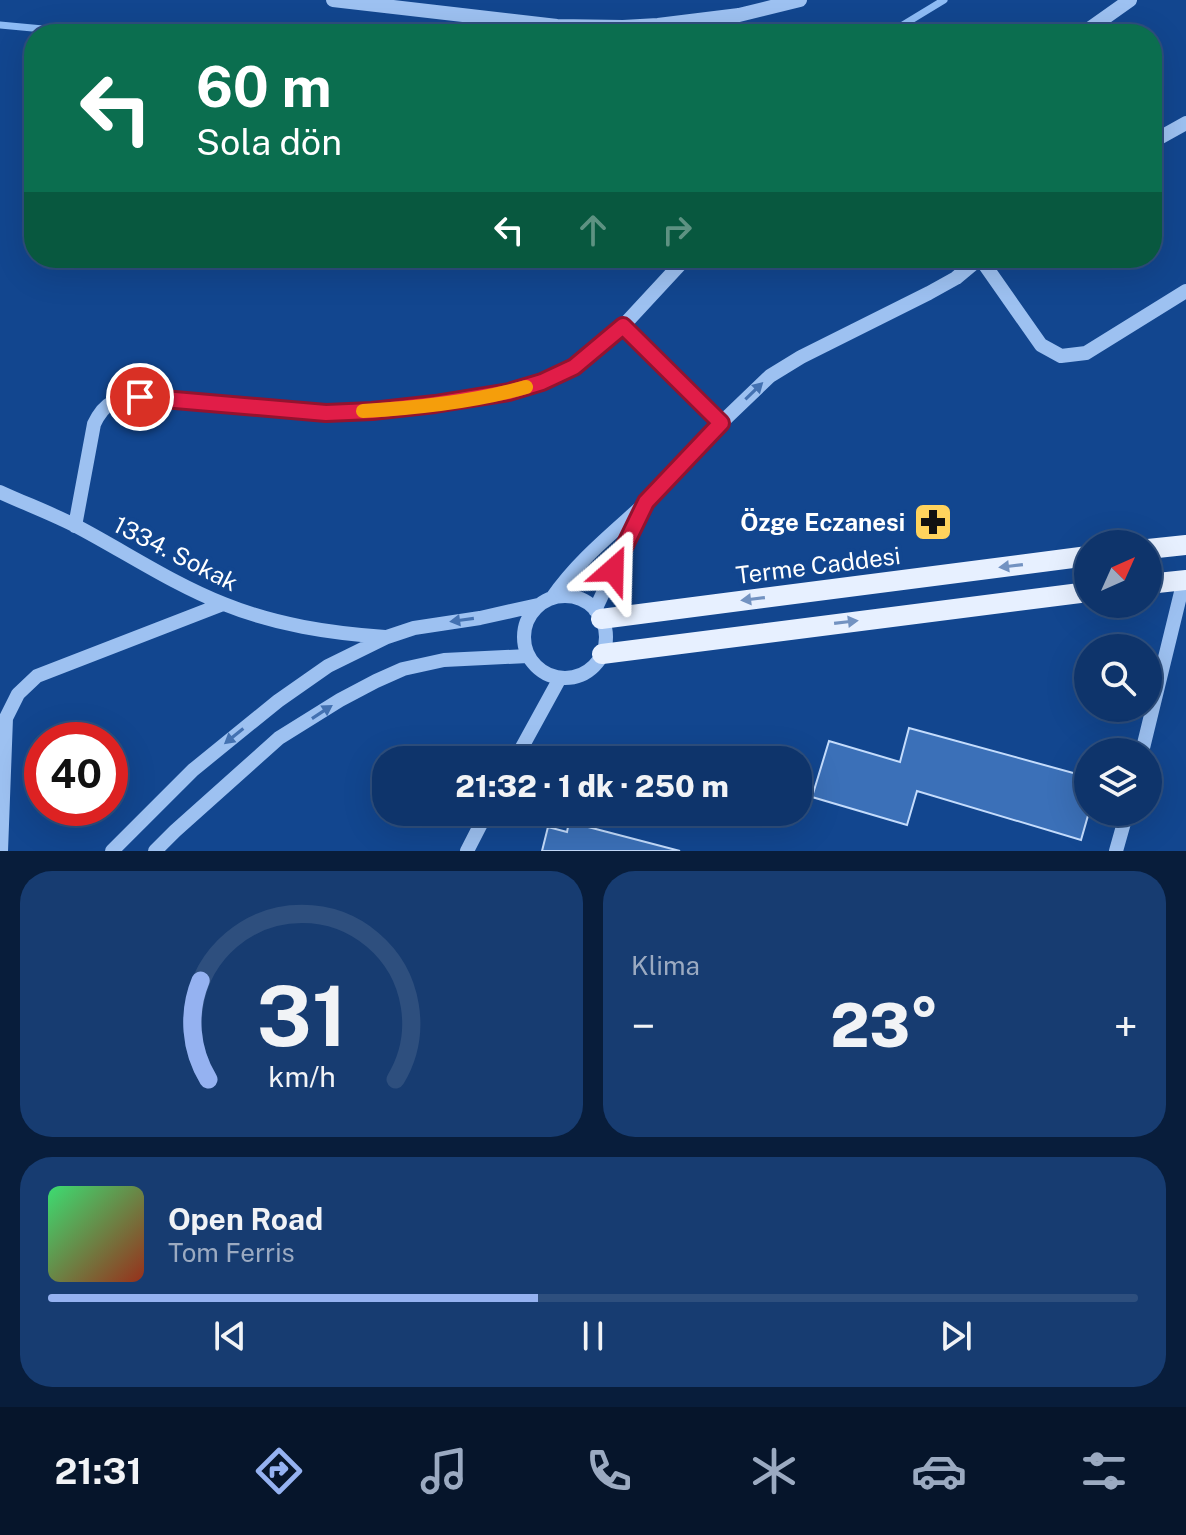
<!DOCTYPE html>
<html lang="tr">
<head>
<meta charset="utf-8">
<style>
	:root { --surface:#0e346b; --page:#173c71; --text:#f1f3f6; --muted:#9baac1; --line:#2e4f7e; --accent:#95b2f1 }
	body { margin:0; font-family:"Public Sans",sans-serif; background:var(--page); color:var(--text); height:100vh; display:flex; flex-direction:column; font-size:30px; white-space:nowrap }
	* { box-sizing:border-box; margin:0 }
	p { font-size:26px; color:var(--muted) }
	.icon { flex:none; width:44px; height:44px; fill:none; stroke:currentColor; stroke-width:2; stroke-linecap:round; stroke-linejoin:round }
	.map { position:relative; height:851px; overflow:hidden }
	.drawer { display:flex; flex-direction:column; gap:20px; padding:20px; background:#081d3b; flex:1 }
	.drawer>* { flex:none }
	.top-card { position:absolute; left:24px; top:24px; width:1138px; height:244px; border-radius:32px; box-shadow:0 8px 32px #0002,0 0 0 2px var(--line); background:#0b6e4f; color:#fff; overflow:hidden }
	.needle { width:52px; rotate:45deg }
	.fabs { position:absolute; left:1074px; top:530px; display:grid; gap:16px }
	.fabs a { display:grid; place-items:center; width:88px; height:88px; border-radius:50%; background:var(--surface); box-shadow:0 8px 32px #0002,0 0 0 2px var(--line); font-size:40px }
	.speed { position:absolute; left:24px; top:722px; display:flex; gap:16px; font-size:40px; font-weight:700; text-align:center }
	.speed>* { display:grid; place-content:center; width:104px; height:104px; border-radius:50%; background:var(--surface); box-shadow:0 8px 32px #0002,0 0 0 2px var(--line); line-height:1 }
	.speed .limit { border:12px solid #d22; background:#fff; color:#111 }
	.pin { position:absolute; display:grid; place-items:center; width:68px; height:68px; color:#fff; margin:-34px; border:4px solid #fff; border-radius:50%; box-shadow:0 2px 8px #0007 }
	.me { position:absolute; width:88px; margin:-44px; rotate:25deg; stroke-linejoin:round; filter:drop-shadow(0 0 6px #0008) }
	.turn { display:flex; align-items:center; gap:28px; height:168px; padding:0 40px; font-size:36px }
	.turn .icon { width:104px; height:104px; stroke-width:2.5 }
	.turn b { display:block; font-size:56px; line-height:68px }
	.lanes { display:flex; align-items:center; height:76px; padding:0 40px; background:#0003; justify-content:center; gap:40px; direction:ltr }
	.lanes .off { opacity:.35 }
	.big { font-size:60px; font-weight:800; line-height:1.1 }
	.drawer .card { flex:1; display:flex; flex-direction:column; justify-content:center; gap:12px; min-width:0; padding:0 28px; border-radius:32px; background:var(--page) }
	.drawer .dial { align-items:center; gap:0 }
	.dial svg { height:208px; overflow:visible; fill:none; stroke:var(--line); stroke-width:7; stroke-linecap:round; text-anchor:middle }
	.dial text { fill:var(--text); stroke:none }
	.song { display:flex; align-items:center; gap:24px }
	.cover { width:96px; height:96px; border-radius:12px; background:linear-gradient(135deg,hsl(140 70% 55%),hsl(10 70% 35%)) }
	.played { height:8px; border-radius:4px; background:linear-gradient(90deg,var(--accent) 45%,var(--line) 45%) }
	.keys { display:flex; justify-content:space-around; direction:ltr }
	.heat { display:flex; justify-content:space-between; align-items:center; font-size:44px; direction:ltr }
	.drawer .tiles { flex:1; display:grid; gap:20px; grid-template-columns:1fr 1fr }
	.card:last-child { grid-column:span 2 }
	.trip { position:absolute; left:372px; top:746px; width:440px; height:80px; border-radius:32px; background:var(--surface); box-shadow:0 8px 32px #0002,0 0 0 2px var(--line); font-weight:800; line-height:80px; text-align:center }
	.dock { display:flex; height:128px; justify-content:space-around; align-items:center; background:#06152b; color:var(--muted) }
	.dock .icon { width:56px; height:56px }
	.dock .current { color:var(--accent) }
	.dock b { font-size:36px; color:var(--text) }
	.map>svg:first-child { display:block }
</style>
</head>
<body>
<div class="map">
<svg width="1186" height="851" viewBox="0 0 1186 851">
	<rect width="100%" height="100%" fill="#12468f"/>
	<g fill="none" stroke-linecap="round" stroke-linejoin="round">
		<!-- stream -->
		<path stroke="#8ebcf5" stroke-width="7" d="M0 25 97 34
			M888 34 944 0"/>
	</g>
	<!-- building -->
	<path fill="#3b70b8" stroke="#c4dcfc" stroke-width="2" d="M909 728 1088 777 1089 812 1081 840 917 791 907 825 812 797 829 741 900 762Z
		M569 822 680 851H542L548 827 567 832Z"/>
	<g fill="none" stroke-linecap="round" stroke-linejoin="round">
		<!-- minor -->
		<path stroke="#9dc1f1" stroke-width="14" d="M333 0 557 26 623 27 658 25 739 15 800 0
			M1082 34 1130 0
			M1152 142 1186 123
			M980 258 1041 345 1061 356 1086 353 1186 291
			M623 326 686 258
			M0 492C26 504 53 514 78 527 127 553 173 584 224 604 276 625 329 633 385 637
			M75 526 94 424C105 401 115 399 140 397L326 413 372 411 435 404 509 392 542 382 574 367 623 326 721 423
			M524 637a41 41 0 1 1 82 0a41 41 0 1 1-82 0Z
			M552 598C576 563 609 536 640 508
			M595 610 646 502 721 423 770 376 801 357 929 293 956 278 980 258
			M1142 752 1184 580
			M515 760 560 678
			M1 851 6 718 18 694 37 676 223 604
			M112 851 193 770 278 701 328 666 387 637 414 628 480 618 538 605
			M155 851 175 831 279 738 340 700 376 681 403 669 444 660 528 656
			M467 851 487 812
			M1116 851 1127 812"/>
		<!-- major -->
		<path stroke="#e7f0ff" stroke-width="20" d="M1148 549 1186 545
			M1148 584 1186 580
			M601 619 1088 556
			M602 654 1088 592"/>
	</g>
	<!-- one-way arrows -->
	<defs><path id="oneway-solid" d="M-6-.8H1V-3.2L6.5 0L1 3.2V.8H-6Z" transform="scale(2)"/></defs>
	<g fill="#4371b1">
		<use href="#oneway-solid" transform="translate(754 391) rotate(-44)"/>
		<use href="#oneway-solid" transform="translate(462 620) rotate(172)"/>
		<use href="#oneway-solid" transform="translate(322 712) rotate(-33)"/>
		<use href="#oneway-solid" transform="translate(234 736) rotate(141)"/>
	</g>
	<g fill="#7292c1">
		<use href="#oneway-solid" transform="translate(1011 566) rotate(173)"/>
		<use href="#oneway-solid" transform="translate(753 599) rotate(173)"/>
		<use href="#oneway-solid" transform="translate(846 622) rotate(-7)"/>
	</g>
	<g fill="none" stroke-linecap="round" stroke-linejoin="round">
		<!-- route casing -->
		<g stroke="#92132f" stroke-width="20">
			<path id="route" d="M140 397 326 413 372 411 435 404 509 392 542 382 574 367 623 326 721 423 646 502 613 570"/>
		</g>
		<!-- route -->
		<use href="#route" stroke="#e11d48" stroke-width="14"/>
		<!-- slow -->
		<path stroke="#f59e0b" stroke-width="14" d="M363 411C416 408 474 402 526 387"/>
	</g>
	<!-- icons -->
	<defs>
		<g id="pharmacy-square" transform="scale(2)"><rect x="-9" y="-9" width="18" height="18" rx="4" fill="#ffd35d" stroke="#12468f"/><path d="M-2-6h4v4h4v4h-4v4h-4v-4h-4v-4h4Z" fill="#111"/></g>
	</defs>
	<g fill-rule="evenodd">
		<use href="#pharmacy-square" x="933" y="522"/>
	</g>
	<g text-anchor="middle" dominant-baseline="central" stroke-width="8" stroke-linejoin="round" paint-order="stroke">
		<!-- poi labels -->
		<g font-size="24" font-weight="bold" fill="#fff" stroke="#12468f" text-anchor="end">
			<text x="905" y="522">Özge Eczanesi</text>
		</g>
		<!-- street labels -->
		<g font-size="24" fill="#fff" stroke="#12468f">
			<text transform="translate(176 553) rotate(27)">1334. Sokak</text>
			<text transform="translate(818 565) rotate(-7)">Terme Caddesi</text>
		</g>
	</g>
</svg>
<div class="fabs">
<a><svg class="needle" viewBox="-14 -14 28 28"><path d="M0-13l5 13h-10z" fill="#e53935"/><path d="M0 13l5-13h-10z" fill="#9baac1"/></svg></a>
<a><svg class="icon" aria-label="search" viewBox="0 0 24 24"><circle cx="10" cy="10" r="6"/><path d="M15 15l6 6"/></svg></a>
<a><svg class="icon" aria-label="layers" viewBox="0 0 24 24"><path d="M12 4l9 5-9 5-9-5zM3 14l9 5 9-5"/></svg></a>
</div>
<div class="speed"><div class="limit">40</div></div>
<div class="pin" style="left:140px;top:397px;background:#d93025"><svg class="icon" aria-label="arrive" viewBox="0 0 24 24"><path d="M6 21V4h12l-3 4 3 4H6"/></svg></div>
<svg class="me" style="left:613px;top:570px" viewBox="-20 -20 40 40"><path d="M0-17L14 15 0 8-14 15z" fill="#e11d48" stroke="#fff" stroke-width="4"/></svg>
<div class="trip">21:32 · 1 dk · 250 m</div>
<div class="top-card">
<div class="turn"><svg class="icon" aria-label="left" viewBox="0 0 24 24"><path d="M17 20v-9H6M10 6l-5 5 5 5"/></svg><div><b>60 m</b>Sola dön</div></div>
<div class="lanes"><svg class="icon" aria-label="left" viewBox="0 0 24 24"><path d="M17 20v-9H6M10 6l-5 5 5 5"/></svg><svg class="icon off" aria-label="ahead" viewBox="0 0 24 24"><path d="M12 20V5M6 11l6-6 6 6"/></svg><svg class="icon off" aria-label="right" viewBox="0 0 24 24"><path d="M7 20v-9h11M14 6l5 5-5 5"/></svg></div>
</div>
</div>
<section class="drawer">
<div class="tiles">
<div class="card dial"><svg viewBox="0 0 100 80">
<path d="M14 69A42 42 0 1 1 86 69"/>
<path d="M14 69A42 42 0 0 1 11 31" stroke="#95b2f1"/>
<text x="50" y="56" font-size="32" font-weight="700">31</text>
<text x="50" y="72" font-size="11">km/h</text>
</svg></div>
<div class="card"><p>Klima</p>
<div class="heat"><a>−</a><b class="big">23°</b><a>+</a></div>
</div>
<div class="card">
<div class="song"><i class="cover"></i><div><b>Open Road</b><p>Tom Ferris</p></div></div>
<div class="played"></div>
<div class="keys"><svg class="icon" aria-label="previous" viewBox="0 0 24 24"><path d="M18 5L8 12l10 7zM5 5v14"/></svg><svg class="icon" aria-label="pause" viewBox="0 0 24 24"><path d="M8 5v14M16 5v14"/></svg><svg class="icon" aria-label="next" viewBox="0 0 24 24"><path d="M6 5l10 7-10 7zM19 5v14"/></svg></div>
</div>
</div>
</section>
<nav class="dock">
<b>21:31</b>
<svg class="icon current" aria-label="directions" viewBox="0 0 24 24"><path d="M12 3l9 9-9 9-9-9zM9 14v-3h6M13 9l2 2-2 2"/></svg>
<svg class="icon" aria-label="music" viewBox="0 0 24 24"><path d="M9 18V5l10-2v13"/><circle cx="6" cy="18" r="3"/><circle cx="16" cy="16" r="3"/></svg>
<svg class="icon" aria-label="phone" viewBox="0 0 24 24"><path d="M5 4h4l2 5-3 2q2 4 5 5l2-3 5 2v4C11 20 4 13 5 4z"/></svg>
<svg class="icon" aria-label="climate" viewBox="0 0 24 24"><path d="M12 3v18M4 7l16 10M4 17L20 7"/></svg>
<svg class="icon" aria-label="car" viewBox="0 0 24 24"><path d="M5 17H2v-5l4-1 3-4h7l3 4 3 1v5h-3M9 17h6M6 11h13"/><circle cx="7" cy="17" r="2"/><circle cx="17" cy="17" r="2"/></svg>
<svg class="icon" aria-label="filters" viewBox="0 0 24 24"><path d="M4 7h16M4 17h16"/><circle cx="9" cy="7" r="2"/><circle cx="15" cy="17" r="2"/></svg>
</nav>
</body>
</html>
